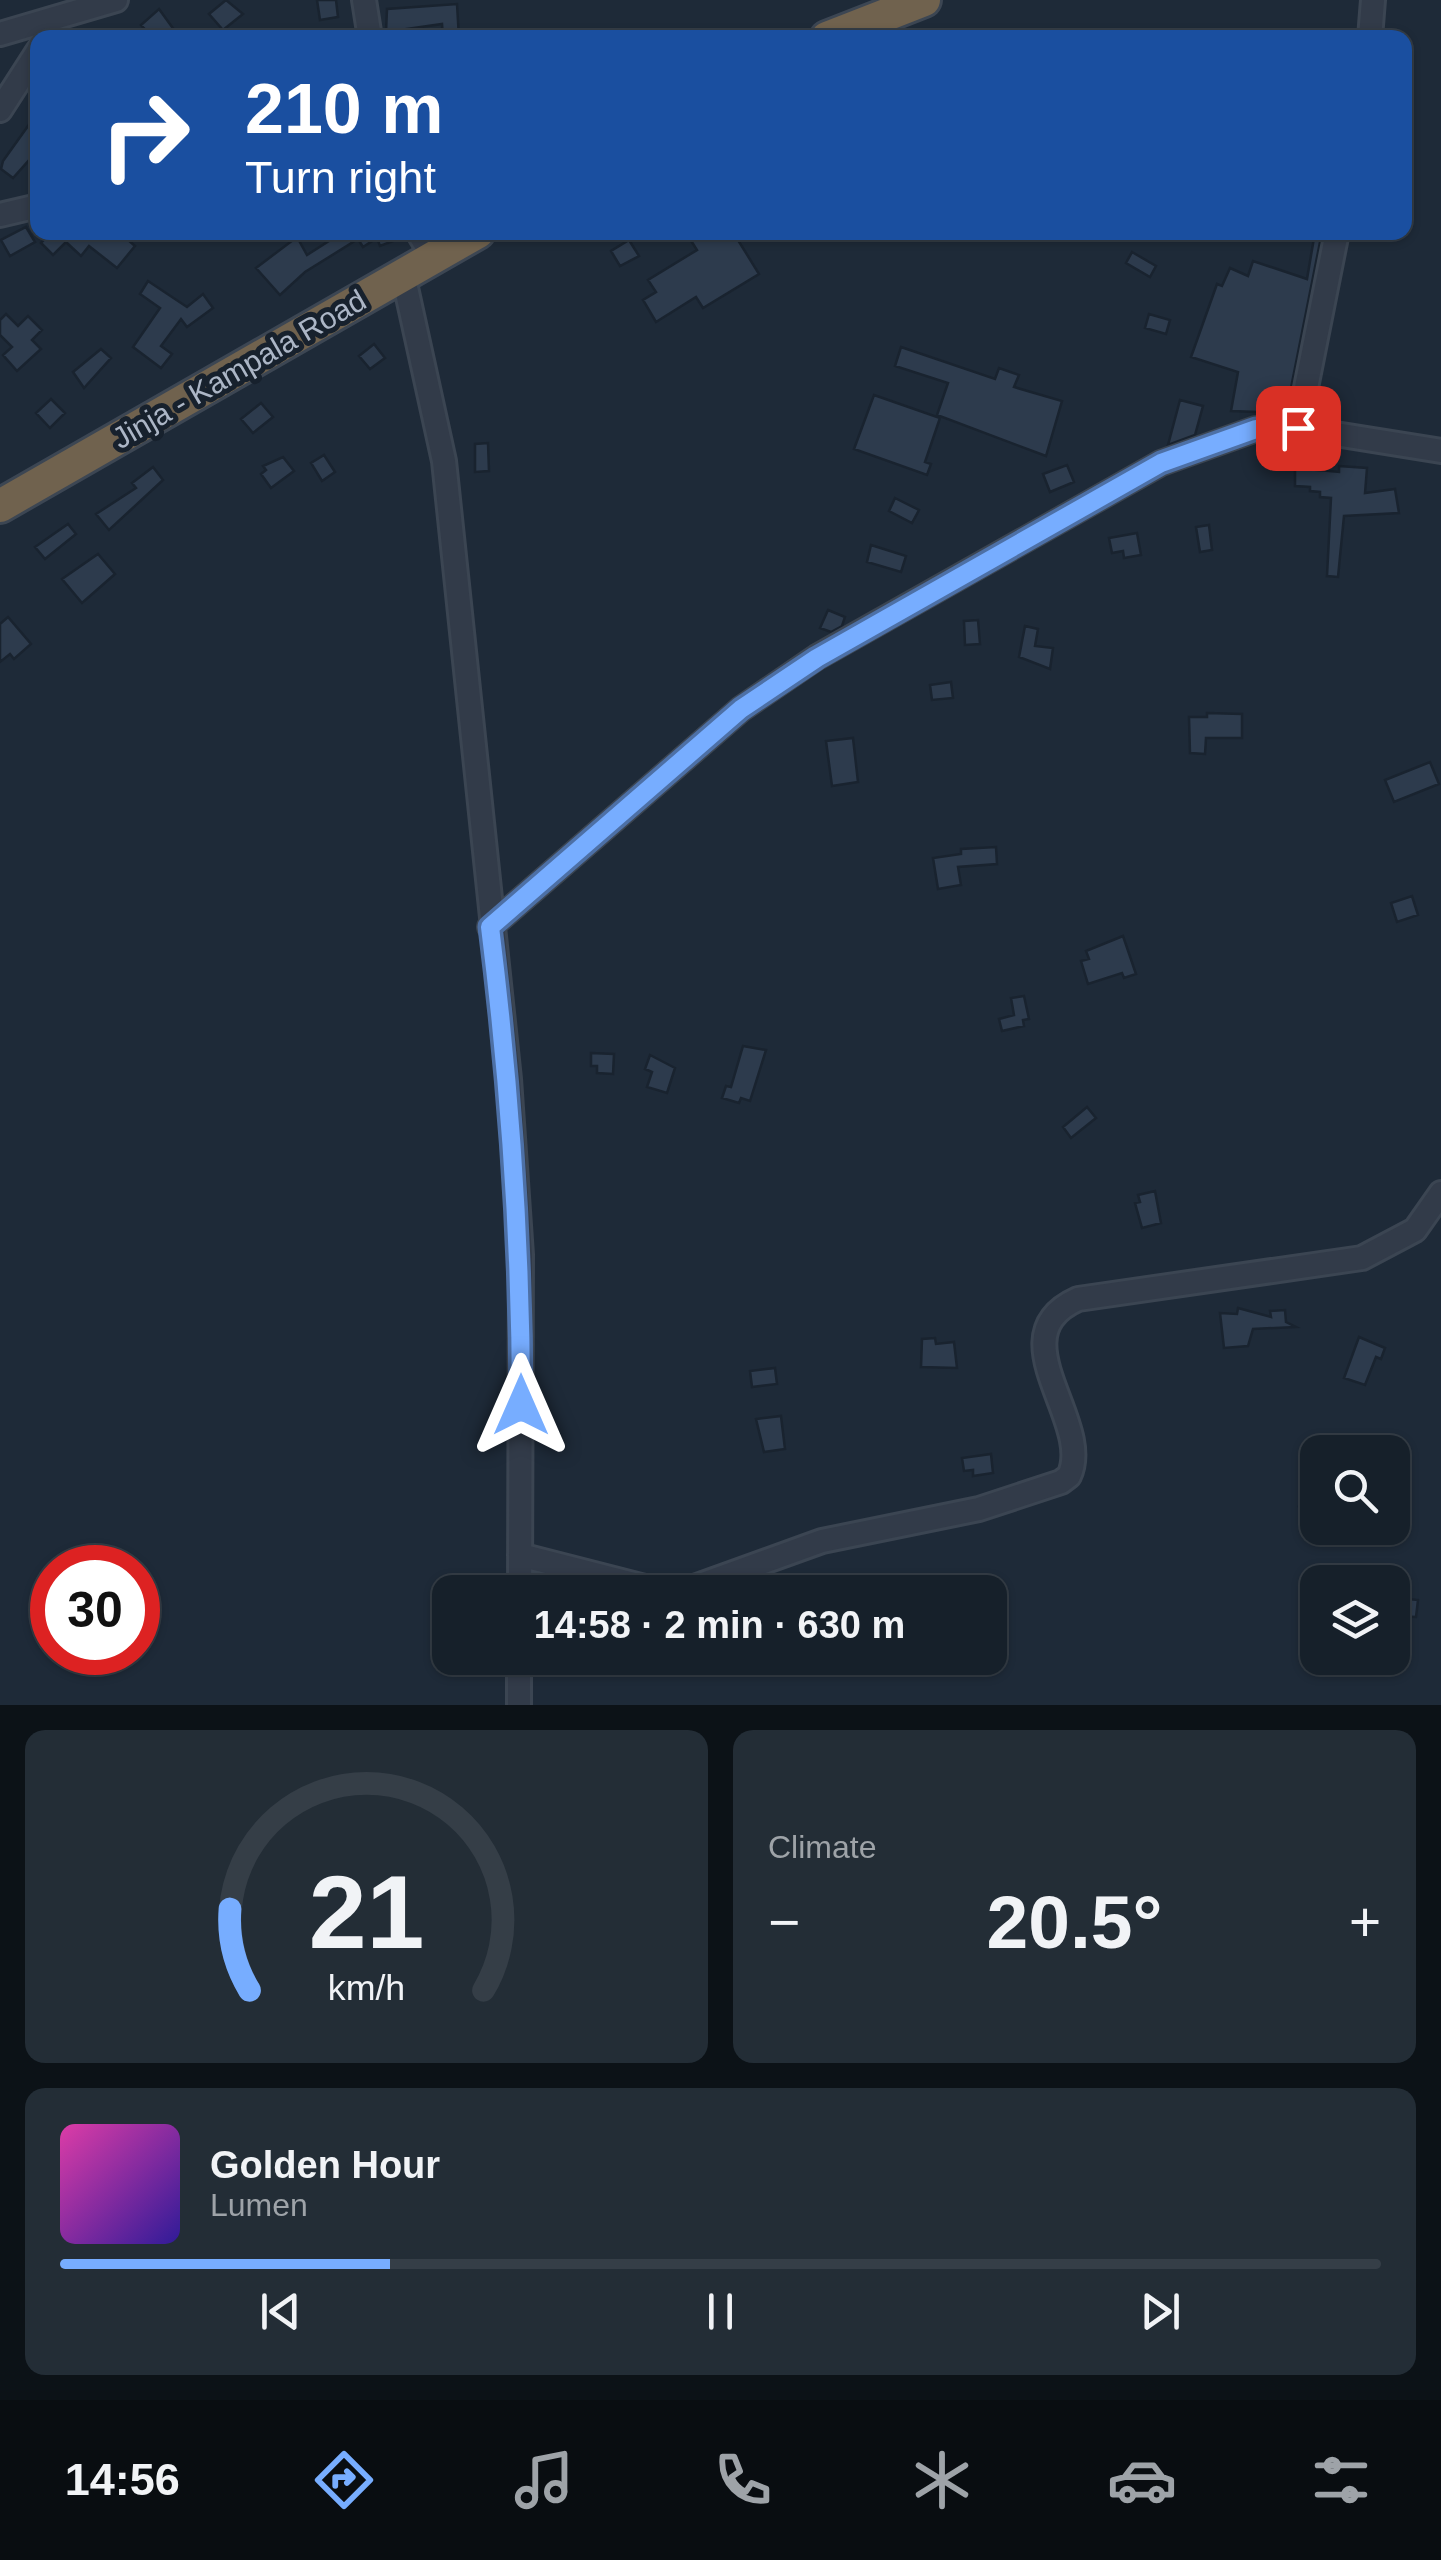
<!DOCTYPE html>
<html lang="en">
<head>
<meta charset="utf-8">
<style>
	:root { --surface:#16202a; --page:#232d36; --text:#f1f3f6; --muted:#9ea3a8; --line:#353e47; --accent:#77adff }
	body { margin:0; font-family:Arial,sans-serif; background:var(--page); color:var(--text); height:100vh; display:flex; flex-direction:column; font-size:38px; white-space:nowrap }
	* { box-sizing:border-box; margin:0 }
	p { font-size:32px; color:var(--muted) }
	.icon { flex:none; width:55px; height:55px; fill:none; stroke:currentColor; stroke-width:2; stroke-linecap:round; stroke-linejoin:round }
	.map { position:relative; height:1705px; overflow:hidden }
	.sheet { display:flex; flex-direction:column; gap:25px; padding:25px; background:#0c1217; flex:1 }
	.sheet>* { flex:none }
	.banner { position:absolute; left:30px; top:30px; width:1382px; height:210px; border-radius:20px; box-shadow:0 2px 8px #0004,0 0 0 2px var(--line); background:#1a4fa0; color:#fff; overflow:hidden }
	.tools { position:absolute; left:1300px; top:1435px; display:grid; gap:20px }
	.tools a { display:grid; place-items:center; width:110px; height:110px; border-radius:20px; background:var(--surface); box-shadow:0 2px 8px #0004,0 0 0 2px var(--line); font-size:50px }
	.speed { position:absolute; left:30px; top:1545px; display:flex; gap:20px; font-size:50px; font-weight:700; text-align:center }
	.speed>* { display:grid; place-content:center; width:130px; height:130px; border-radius:50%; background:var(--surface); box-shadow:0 2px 8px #0004,0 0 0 2px var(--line); line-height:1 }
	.speed .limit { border:15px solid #d22; background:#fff; color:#111 }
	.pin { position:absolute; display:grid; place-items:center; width:85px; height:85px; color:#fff; margin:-42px; border-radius:20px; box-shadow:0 5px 15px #0006 }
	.me { position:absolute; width:110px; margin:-55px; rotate:0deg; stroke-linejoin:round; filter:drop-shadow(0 0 8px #0008) }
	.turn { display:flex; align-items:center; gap:35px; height:210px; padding:0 50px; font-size:45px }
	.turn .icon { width:130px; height:130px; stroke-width:2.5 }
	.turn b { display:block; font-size:70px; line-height:85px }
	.big { font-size:75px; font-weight:700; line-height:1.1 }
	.sheet .card { flex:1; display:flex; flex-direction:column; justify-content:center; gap:15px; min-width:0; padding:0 35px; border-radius:20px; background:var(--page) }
	.sheet .dial { align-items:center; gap:0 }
	.dial svg { height:260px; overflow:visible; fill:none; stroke:var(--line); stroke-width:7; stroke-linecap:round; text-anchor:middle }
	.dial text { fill:var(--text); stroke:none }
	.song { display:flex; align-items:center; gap:30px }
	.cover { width:120px; height:120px; border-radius:15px; background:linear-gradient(135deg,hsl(320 70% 55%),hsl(250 70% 35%)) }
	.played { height:10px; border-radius:5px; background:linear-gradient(90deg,var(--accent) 25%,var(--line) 25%) }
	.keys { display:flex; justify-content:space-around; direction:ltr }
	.heat { display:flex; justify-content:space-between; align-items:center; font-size:55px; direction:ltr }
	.sheet .tiles { flex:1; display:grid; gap:25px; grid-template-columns:1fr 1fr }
	.card:last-child { grid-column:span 2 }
	.trip { position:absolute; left:432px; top:1575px; width:575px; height:100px; border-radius:20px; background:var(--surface); box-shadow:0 2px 8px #0004,0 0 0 2px var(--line); font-weight:700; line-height:100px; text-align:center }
	.tabs { display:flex; height:160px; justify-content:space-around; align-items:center; background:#090d11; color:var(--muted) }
	.tabs .icon { width:70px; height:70px }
	.tabs .on { color:var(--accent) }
	.tabs b { font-size:45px; color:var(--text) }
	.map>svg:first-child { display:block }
</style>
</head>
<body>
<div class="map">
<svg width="1441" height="1705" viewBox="0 0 1441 1705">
	<rect width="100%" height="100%" fill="#1e2a38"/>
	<!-- building -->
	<path fill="#2d3b4d" stroke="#19232f" stroke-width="2.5" d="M226 0 243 14 223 30 209 14Z
		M317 0H336L338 17 320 20Z
		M457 4 459 38H443L442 24 386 32 387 9Z
		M159 9 180 38H153L141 25Z
		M38 112V150L13 178 1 169 3 161Z
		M26 227 35 242 10 256 1 240Z
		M51 232H119L135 246 117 268 89 246 81 256 66 242 53 255 41 243Z
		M332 232H403L404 237 380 246 377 238 363 247 358 239 305 272 280 295 256 268 297 237 307 255 335 237Z
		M700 232H733L759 274 703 308 696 297 656 322 643 300 656 292 648 280 697 250 690 239Z
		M1315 232H1322L1286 413 1231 411 1238 372 1191 357 1217 284 1222 286 1230 268 1248 276 1253 261 1307 279Z
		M629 240 639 256 620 266 611 251Z
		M1132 252 1156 266 1150 277 1126 263Z
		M148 281 187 307 203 294 213 308 187 327 181 319 161 346 172 354 161 368 133 347 160 308 140 294Z
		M6 314 18 326 28 316 42 330 32 340 41 349 17 371 3 355 12 347 0 335V320Z
		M1149 314 1170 320 1166 334 1145 328Z
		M374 344 385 358 370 369 359 356Z
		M901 347 995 379 999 368 1019 375 1014 387 1062 401 1046 456 937 415 948 383 895 366Z
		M101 349 111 358 84 388 73 372Z
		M874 395 940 418 925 462 931 464 927 475 854 449Z
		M51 399 65 413 50 428 36 413Z
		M1180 400 1203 406 1195 435 1168 445Z
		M261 403 273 417 253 433 241 419Z
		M488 443 489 471 475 472V444Z
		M324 455 335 472 322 481 311 463Z
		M283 457 294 471 271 488 261 474 266 470 263 466Z
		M1067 465 1074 482 1050 492 1043 474Z
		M1339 466 1367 468 1365 493 1395 489 1399 513 1344 516 1338 577 1327 576 1331 498 1320 497V492L1310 491V487L1295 486V468L1339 472Z
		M153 467 163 480 109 530 96 514 136 488 132 483Z
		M895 498 919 510 912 523 889 511Z
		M68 524 76 534 45 559 35 547Z
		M1209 525 1212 550 1200 552 1196 527Z
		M1137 533 1141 555 1124 558 1123 551 1112 553 1109 538Z
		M871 545 906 556 901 572 867 562Z
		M98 554 115 574 82 603 62 579Z
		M828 610 845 617 842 626 831 632 820 628Z
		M8 617 31 644 14 659 10 654 0 662V624Z
		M978 620 980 644 965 645 964 621Z
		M1025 626 1038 629 1035 646 1053 648 1050 669 1019 657Z
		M951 682 953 698 932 700 930 685Z
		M1207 713 1242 714V738H1206L1205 754 1190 753 1189 717H1207Z
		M853 738 858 782 832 786 826 741Z
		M1430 762 1439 784 1394 802 1385 780Z
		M996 847 997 864 958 867 961 885 938 889 933 858 961 854V849Z
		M1412 896 1418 915 1397 922 1391 903Z
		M1123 936 1136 974 1124 978 1122 973 1088 984 1081 961 1089 959 1086 951Z
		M1024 996 1029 1019 1023 1020 1024 1026 1002 1031 999 1019 1014 1015 1011 998Z
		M743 1046 766 1050 750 1101 741 1098 739 1103 722 1098 726 1086 731 1087Z
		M591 1053 614 1054 613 1074 597 1073V1066H591Z
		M650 1055 675 1068 667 1093 647 1087 652 1072 645 1069Z
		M1087 1107 1096 1118 1071 1138 1063 1127Z
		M1155 1191 1161 1223 1142 1228 1135 1203 1140 1202 1138 1195Z
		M1238 1308 1271 1317 1270 1311 1285 1310 1286 1322 1296 1327 1253 1329 1248 1346 1224 1348 1220 1313 1237 1314Z
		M1359 1337 1385 1348 1381 1359 1376 1357 1365 1385 1344 1378Z
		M935 1338 936 1344 954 1342 957 1368 921 1367 922 1339Z
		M775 1368 777 1384 752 1387 750 1371Z
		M781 1416 785 1449 764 1452 756 1419Z
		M1314 1453H1318V1511L1299 1506Z
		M991 1454 993 1473 973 1476V1470L964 1471 962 1458Z
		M1399 1598 1418 1600 1416 1617 1397 1616Z"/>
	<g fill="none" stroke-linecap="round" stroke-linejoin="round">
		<!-- minor casing -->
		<g stroke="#3b4552" stroke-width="28">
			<path id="minor" d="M364 0 370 38
				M0 34 116 0
				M1370 38 1373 0
				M0 110 38 51
				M0 215 38 206
				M418 232 434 258
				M403 274 444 461 509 1079 521 1255 520 1592
				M1298 428 1337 232
				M490 927 741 709 817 657 1161 463 1256 429 1298 428 1441 451
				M520 1555 645 1587 689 1589 822 1541 979 1509 1061 1482 1069 1476C1095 1422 995 1336 1078 1299L1362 1258 1415 1230 1441 1193
				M519 1705V1658"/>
		</g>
		<!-- highway casing -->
		<g stroke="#3c4653" stroke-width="38">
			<path id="highway" d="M827 38 924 0
				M0 506 478 232"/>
		</g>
		<!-- minor -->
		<use href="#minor" stroke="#323b49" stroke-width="22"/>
		<!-- highway -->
		<use href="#highway" stroke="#70624e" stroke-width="32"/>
	</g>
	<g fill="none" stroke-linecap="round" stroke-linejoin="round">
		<!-- route casing -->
		<g stroke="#4d70a6" stroke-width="25">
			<path id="route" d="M521 1405C521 1244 510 1087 490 927L741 709 817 658 1161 463 1256 429 1298 428"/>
		</g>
		<!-- route -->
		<use href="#route" stroke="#77adff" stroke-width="18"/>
	</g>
	<g text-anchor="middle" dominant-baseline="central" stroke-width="10" stroke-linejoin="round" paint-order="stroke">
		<!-- street labels -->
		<g font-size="30" fill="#acb6c6" stroke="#17212d">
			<text transform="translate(239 369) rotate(-30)">Jinja - Kampala Road</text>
		</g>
	</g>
</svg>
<div class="tools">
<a><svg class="icon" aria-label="search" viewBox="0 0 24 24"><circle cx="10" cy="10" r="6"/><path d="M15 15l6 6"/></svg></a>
<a><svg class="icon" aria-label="layers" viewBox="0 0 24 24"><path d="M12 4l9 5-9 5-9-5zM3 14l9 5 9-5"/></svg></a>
</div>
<div class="speed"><div class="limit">30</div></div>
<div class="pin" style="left:1298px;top:428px;background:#d93025"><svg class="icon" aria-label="arrive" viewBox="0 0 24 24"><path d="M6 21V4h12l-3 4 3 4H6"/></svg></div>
<svg class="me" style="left:521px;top:1405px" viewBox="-20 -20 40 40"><path d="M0-17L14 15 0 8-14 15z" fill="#77adff" stroke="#fff" stroke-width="4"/></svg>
<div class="trip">14:58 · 2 min · 630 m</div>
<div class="banner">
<div class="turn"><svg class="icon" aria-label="right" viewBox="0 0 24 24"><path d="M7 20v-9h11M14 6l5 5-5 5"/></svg><div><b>210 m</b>Turn right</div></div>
</div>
</div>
<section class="sheet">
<div class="tiles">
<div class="card dial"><svg viewBox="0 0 100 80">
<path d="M14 69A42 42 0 1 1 86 69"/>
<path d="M14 69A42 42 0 0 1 8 44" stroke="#77adff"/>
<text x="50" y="56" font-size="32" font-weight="700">21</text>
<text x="50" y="72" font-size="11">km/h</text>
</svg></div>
<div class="card"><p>Climate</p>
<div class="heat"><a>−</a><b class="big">20.5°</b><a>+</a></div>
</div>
<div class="card">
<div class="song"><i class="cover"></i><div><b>Golden Hour</b><p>Lumen</p></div></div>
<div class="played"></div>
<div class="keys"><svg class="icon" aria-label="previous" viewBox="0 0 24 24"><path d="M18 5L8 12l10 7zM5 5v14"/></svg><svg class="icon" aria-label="pause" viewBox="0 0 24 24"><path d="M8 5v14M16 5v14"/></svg><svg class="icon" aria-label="next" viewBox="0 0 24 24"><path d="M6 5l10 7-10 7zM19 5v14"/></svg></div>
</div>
</div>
</section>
<nav class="tabs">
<b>14:56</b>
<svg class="icon on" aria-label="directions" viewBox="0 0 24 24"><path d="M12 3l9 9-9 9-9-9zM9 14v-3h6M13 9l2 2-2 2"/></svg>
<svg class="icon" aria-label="music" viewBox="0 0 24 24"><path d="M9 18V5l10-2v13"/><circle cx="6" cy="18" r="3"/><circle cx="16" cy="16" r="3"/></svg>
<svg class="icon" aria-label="phone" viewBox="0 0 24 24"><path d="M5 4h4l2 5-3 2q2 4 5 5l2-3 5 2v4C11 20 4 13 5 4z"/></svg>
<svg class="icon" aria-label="climate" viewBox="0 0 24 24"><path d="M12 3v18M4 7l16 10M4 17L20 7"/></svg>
<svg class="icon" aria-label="car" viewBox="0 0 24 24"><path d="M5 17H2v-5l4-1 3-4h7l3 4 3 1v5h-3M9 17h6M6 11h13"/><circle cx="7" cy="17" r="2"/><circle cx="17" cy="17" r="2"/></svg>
<svg class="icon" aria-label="filters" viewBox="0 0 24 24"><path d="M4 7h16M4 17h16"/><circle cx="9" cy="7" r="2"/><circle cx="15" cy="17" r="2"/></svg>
</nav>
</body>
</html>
